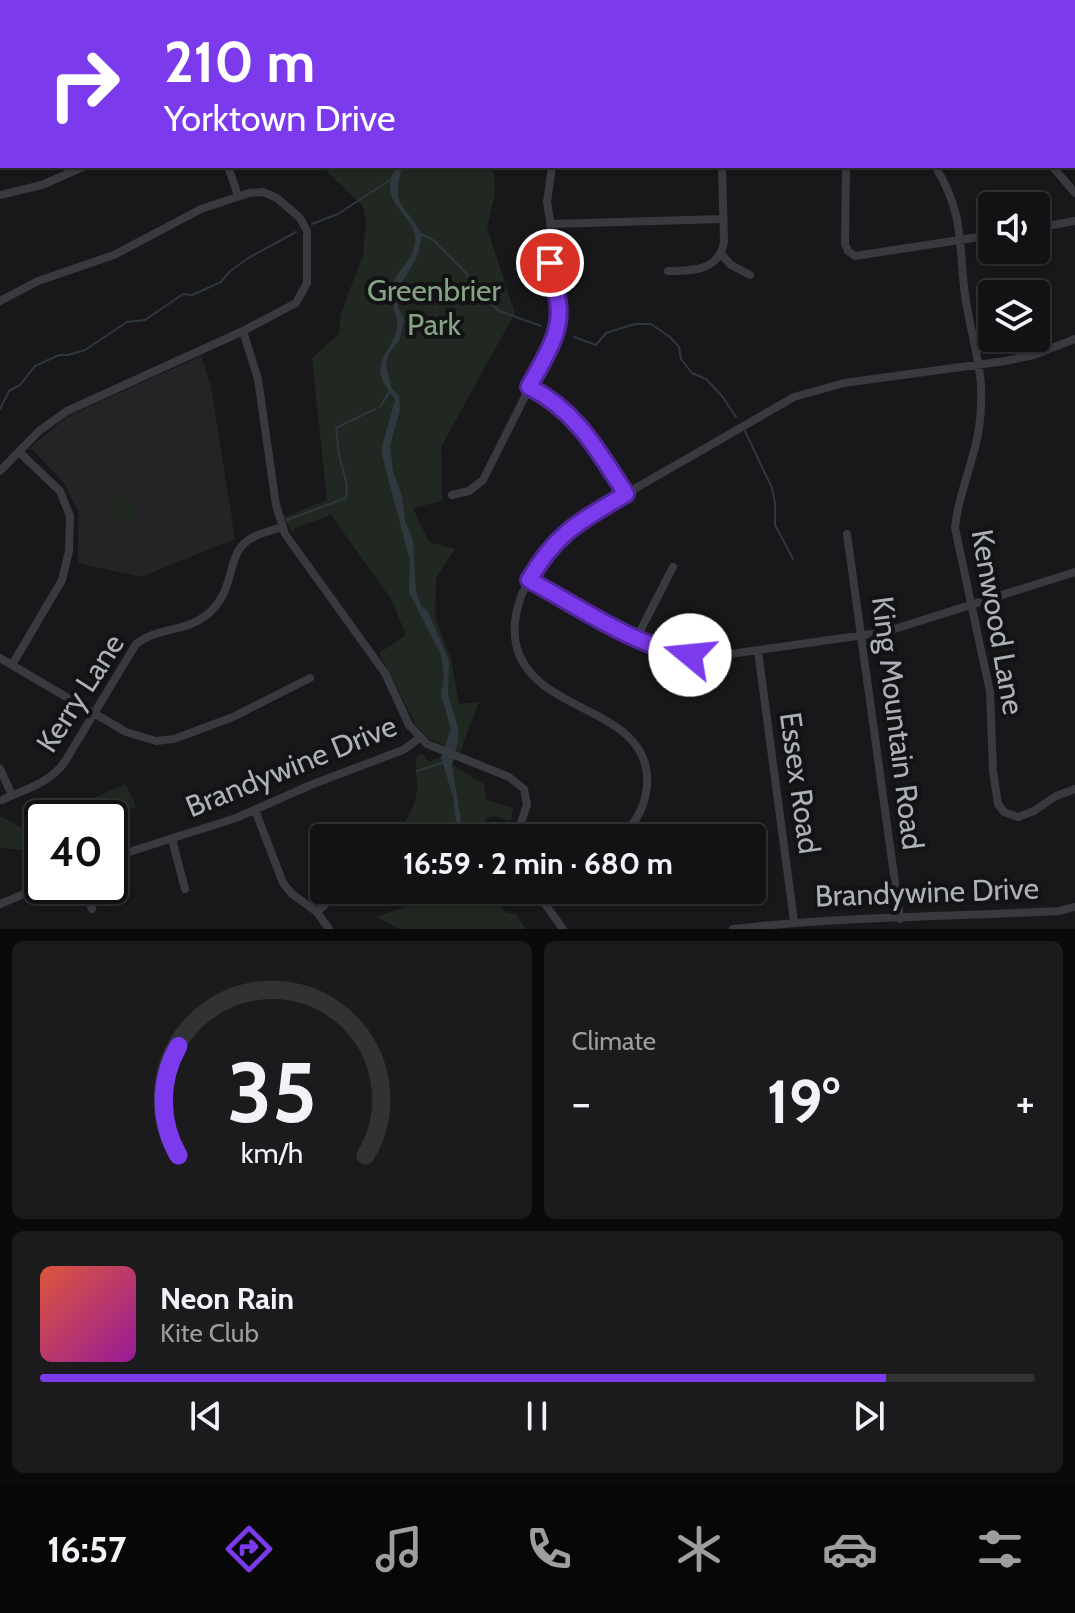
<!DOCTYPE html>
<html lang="en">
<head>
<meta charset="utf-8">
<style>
	:root { --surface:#121214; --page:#1b1b1d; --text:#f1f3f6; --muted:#9c9ea0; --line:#313234; --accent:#7c3aed }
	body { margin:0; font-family:Cabin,sans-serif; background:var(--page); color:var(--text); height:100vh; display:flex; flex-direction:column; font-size:30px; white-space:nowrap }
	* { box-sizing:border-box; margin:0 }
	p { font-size:26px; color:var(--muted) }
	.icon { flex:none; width:44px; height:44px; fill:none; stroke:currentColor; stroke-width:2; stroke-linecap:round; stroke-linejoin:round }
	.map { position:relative; height:929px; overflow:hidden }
	.details { display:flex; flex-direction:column; gap:12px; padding:12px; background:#0a0a0b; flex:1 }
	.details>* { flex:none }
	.top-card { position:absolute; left:0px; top:0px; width:1076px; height:168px; box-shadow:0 2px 6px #0004,0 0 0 2px var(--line); background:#7c3aed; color:#fff; overflow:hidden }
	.buttons { position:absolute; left:978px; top:192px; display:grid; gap:16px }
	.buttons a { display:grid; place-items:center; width:72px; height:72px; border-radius:8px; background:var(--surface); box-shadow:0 2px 6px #0004,0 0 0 2px var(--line); font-size:40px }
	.speed { position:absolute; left:24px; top:800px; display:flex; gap:16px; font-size:40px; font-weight:700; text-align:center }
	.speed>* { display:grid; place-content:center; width:104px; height:104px; border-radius:50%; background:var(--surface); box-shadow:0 2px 6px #0004,0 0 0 2px var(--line); line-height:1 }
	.speed .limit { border:4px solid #111; border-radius:12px; background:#fff; color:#111 }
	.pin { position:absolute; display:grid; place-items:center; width:68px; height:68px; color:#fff; margin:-34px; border:4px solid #fff; border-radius:50%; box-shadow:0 2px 8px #0007 }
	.me { position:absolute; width:88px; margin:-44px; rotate:287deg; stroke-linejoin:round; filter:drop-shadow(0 0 6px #0008) }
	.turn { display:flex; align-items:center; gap:28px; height:168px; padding:0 32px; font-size:36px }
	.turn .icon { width:104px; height:104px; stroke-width:2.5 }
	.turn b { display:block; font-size:56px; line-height:68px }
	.big { font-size:60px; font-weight:800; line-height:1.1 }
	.details .card { flex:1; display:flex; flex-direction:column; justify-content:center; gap:12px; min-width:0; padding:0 28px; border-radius:12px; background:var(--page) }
	.details .dial { align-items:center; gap:0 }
	.dial svg { height:208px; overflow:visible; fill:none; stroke:var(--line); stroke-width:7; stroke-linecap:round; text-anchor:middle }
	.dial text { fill:var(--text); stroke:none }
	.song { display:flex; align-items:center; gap:24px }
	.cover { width:96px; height:96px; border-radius:12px; background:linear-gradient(135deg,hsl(10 70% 55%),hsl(300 70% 35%)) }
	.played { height:8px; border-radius:4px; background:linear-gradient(90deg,var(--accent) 85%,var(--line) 85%) }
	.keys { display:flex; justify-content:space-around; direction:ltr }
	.heat { display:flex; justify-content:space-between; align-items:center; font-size:44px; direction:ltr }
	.details .tiles { flex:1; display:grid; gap:12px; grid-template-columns:1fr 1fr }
	.card:last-child { grid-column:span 2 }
	.trip { position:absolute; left:310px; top:824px; width:456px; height:80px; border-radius:8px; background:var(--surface); box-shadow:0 2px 6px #0004,0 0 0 2px var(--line); font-weight:800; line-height:80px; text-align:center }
	.menu { display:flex; height:128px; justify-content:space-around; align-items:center; background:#070708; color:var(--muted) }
	.menu .icon { width:56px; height:56px }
	.menu .active { color:var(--accent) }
	.menu b { font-size:36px; color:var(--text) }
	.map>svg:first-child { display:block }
</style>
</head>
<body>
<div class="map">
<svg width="1075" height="929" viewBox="0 0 1075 929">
	<rect width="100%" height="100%" fill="#18181a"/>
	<!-- built -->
	<path fill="#242427" d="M201 356 211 386 235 539 141 577 78 563V511L64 483 32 449 27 450 68 416Z"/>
	<!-- green -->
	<path fill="#202821" d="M321 166H491L494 174 495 194 487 228 515 313 441 447 442 501 413 508 429 542 455 549 436 578 435 617 451 659 459 704 479 702 460 752 429 739 416 725 379 653 406 635 391 599 331 515 295 528 292 533 282 513 287 516 327 500 312 358 339 334 341 313 363 255 366 223 363 206Z
		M131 491 136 518 106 526C106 506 111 496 131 491Z
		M423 754 429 762 441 757C450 784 457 809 461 838H416L405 823C410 812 416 802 417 790 418 776 413 770 418 755Z
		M452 765 484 784 486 800 513 808 511 821 494 816 487 818 481 826 482 838H464Z
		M126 784 136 807 110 818H46Z
		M0 816 22 828 42 820V847L33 851 0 848Z
		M434 890H503L496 899 505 912 516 914 526 929H399L377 917 434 896Z"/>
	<!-- water -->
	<path fill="#2e383e" d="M396 166H403C389 208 405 202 422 235L418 255 397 291 398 307 404 320 400 339 389 353 386 364 391 387 399 396 400 409 390 446 393 471 402 496 405 521 413 540 416 591 421 606 428 612 449 660 448 694 458 728V741L452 765 464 838H458L453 797 441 757 451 729 441 695 444 676 441 655 409 592 410 561 382 455V446L395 400C391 393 385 387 382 379 374 355 399 345 397 322 396 309 388 300 392 286 396 271 413 261 415 243 419 220 387 208 390 183 390 177 395 172 396 166Z"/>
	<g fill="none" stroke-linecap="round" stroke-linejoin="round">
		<!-- stream -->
		<path stroke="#2e383e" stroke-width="2" d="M0 147H2
			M312 224 338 214 390 180
			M419 233 433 240 467 274 474 289 499 311 541 326
			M574 337 596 345 606 333 635 324H651L670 337 679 347 681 359 692 373 706 379 722 396 736 417
			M380 407 390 391
			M0 409 9 391 20 385 35 366 59 355H68L85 350 127 322 145 320 183 294 192 295 221 282 230 271 250 257 296 232
			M745 431 772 488 775 503V525L793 559
			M287 520 346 498C349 481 342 471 339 454 337 446 338 437 336 428L375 409
			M417 771 442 763"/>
		<!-- minor -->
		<path stroke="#393a3f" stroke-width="8" d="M578 0V2
			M666 0 667 2
			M796 0 798 2
			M968 0 971 2
			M404 2 408 0
			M1074 78 1075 79
			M228 166 238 196
			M846 166 845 244 848 251 855 256 992 235
			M935 166C965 215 958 242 965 295 972 345 987 373 979 428 974 462 958 494 955 528L990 692 993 771 998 804 1004 812 1018 817 1034 811 1056 796 1075 789
			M1052 166 1075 193
			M0 195 42 185 85 166
			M550 224 722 219
			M1036 228 1075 221
			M721 254 731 265 750 275
			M668 271C692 271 719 271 724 242L722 166
			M0 301 38 281 114 255 201 209 249 193 263 192 277 198 300 218 307 231V283L296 303 243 331 67 411 39 431 0 471
			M243 331 258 379 276 505 285 534 385 673 409 725 427 744 509 777 524 789 527 805 516 838
			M529 387C577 410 598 452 626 494
			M452 495 469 491 483 480 557 333 559 303 550 263 551 226 547 202 552 166
			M847 534 900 919
			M529 580 656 646 680 654 716 656 885 632 1075 572
			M637 637 673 567
			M758 651 794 921
			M0 658 126 732 156 741 174 739 233 717 310 678
			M12 665 62 580 69 551 70 516 60 491 19 452
			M0 769 12 795
			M2 800C25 789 48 784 64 763L136 644C159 626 188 633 210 612 236 588 226 557 247 541 257 533 271 531 282 527
			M255 810 283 883 292 894 317 912 329 929
			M619 838C635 825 645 807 647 786 653 706 536 716 517 648 512 629 515 612 522 594 542 551 563 532 603 507L794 397 844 383 1005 361 1034 355 1075 339
			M172 839 185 889
			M110 858 236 818 313 784 403 750 420 738
			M82 886 92 909
			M535 890 563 929
			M0 904 43 886
			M317 912 340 890
			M733 929C841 916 950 917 1059 911L1075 907"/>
		<!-- rail casing -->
		<g stroke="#4c4e54" stroke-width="5">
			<path id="rail" d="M200 2 204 0
				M0 98 2 97"/>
		</g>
		<!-- rail -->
		<use href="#rail" stroke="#131315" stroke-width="2" stroke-dasharray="6" stroke-linecap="butt"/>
	</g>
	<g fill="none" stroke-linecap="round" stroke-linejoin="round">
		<!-- route casing -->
		<g stroke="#51269a" stroke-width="20">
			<path id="route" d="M550 263C552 276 556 289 558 302 563 334 543 359 529 387 577 411 598 451 626 494 580 521 556 533 529 580 578 606 635 647 690 655"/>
		</g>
		<!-- route -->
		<use href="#route" stroke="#7c3aed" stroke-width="14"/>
	</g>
	<g text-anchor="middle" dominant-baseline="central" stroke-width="8" stroke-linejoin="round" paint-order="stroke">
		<!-- park labels -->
		<g font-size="30" fill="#83a383" stroke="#131315">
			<text x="434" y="290">Greenbrier<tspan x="434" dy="34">Park</tspan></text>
		</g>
		<!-- street labels -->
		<g font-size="30" fill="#abb0b9" stroke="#131315">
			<text transform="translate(998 622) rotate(80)">Kenwood Lane</text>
			<text transform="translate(80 693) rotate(-57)">Kerry Lane</text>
			<text transform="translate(898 723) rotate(83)">King Mountain Road</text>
			<text transform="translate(291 766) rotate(-22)">Brandywine Drive</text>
			<text transform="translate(800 783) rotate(82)">Essex Road</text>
			<text transform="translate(927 892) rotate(-2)">Brandywine Drive</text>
		</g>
	</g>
</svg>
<div class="buttons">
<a><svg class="icon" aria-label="sound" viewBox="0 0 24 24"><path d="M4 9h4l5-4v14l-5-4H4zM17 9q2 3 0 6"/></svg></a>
<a><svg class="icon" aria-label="layers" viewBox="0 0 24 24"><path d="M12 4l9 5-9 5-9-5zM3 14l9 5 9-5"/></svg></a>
</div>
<div class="speed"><div class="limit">40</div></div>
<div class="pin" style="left:550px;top:263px;background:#d93025"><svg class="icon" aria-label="arrive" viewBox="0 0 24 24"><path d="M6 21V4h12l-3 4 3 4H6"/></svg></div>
<svg class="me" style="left:690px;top:655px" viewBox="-20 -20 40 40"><circle r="19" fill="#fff"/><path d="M0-13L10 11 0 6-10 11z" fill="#7c3aed"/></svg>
<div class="trip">16:59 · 2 min · 680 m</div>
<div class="top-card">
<div class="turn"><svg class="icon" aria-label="right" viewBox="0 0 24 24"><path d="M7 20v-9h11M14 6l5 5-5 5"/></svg><div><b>210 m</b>Yorktown Drive</div></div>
</div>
</div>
<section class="details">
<div class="tiles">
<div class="card dial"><svg viewBox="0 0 100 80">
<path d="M14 69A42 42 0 1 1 86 69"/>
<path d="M14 69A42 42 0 0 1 14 27" stroke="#7c3aed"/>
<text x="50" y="56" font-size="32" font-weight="700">35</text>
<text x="50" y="72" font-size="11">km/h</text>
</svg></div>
<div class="card"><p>Climate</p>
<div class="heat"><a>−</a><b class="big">19°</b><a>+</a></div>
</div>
<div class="card">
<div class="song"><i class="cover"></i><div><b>Neon Rain</b><p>Kite Club</p></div></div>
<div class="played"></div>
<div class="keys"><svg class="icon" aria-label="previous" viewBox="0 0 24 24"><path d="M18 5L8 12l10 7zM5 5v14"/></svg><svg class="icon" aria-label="pause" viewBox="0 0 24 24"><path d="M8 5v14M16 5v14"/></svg><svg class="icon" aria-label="next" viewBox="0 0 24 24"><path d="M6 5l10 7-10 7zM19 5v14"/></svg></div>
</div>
</div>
</section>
<nav class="menu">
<b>16:57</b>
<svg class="icon active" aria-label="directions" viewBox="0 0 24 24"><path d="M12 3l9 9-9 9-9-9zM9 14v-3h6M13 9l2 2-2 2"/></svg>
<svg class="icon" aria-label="music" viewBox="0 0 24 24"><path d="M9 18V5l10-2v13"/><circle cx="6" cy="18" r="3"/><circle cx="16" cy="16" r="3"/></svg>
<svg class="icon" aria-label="phone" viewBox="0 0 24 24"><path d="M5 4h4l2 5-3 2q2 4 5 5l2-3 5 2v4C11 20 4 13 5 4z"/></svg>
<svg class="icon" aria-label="climate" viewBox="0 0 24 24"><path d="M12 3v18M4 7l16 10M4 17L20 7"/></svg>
<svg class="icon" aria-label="car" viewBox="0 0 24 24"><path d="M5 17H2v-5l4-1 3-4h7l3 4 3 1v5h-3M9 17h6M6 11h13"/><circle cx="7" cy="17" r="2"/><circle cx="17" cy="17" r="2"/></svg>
<svg class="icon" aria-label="filters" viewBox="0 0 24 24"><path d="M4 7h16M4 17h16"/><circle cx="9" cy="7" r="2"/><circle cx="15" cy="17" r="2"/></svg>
</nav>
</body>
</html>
